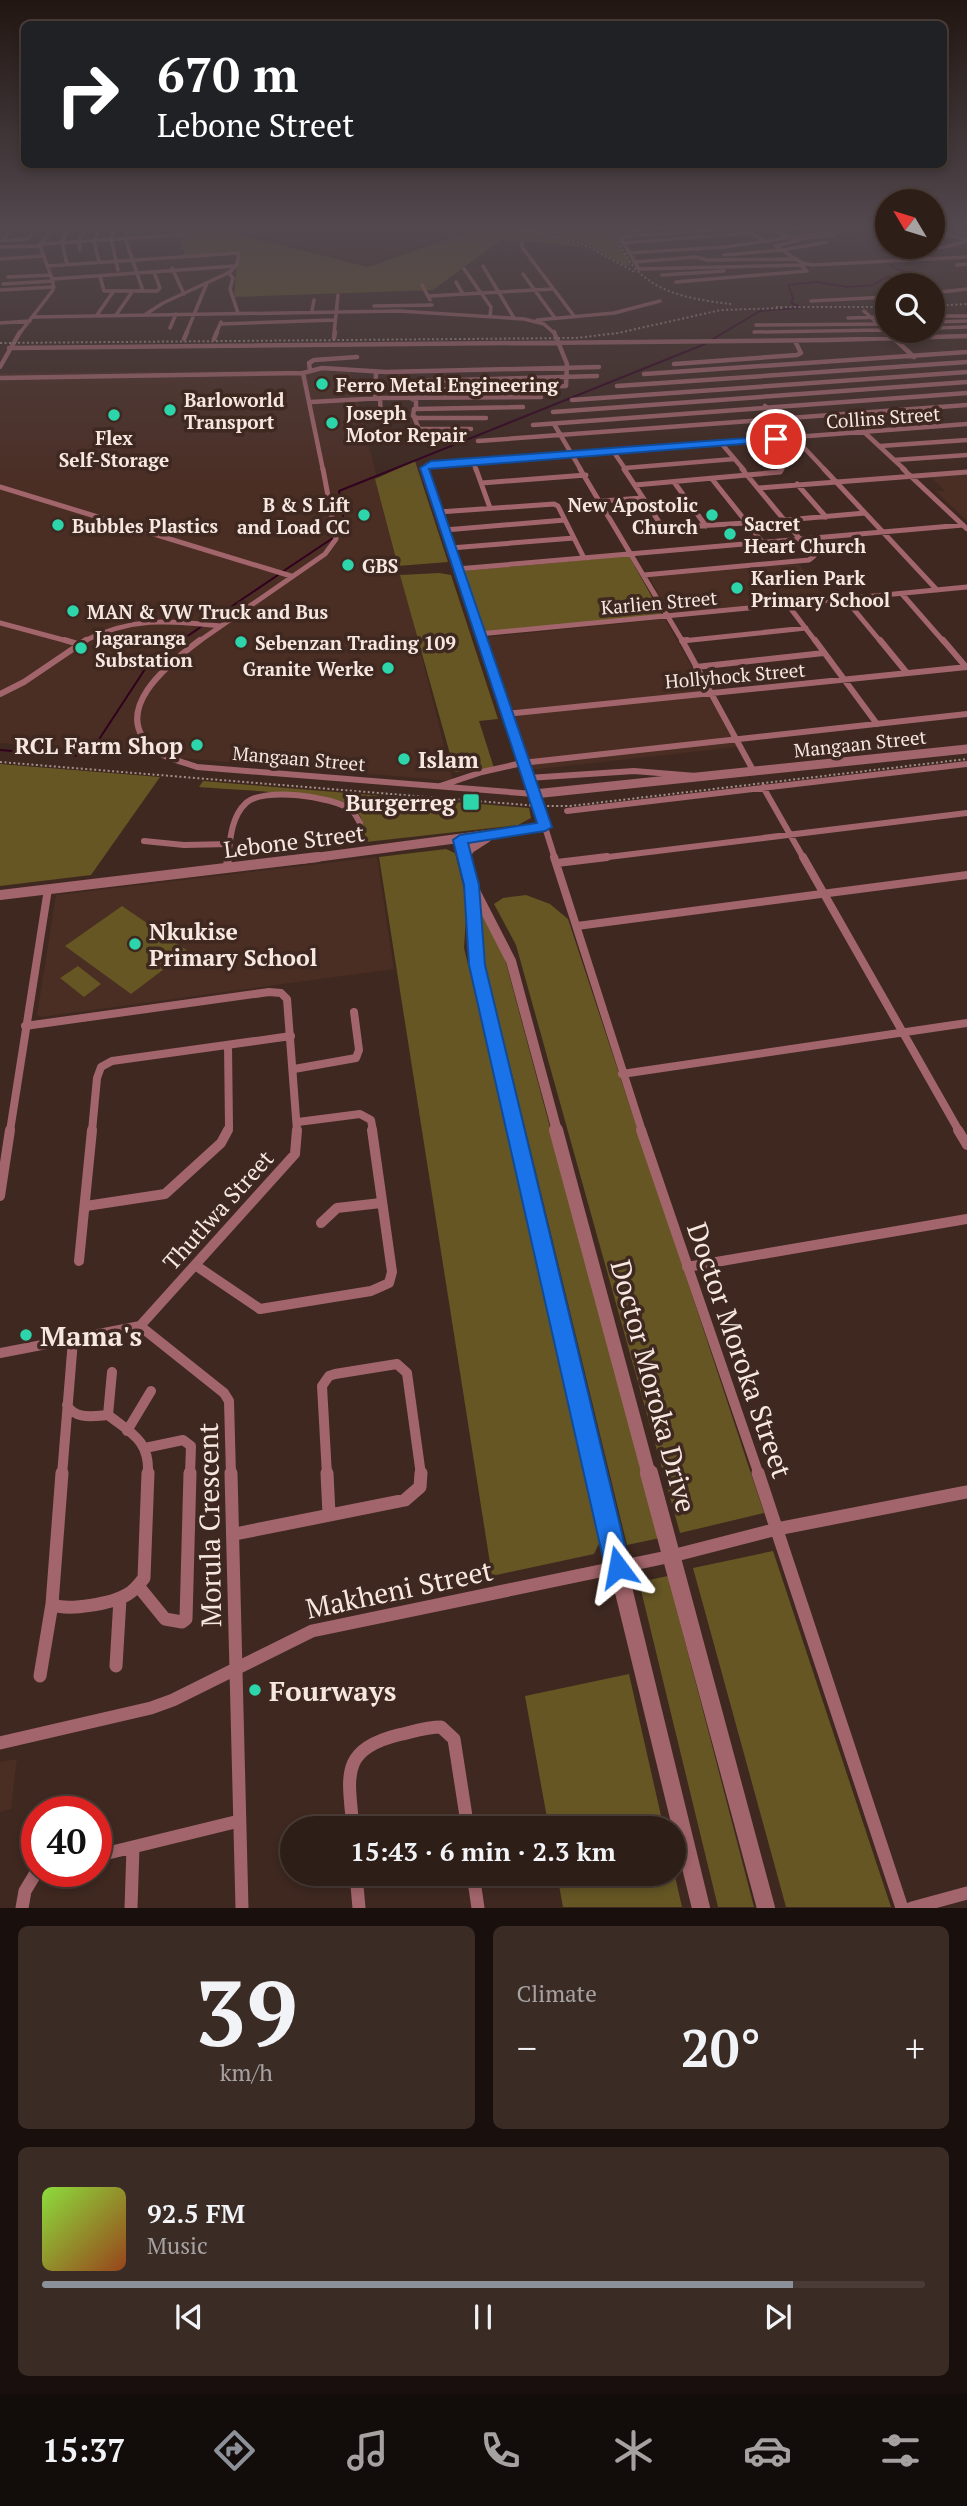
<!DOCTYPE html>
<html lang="en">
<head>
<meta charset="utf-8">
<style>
	:root { --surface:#2e1e18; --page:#3a2b25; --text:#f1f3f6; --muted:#a7a2a2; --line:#493c37; --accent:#8c9099 }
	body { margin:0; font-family:"PT Serif",serif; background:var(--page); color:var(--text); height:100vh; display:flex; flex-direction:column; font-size:26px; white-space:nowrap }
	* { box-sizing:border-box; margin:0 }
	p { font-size:23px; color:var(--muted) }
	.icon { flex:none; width:38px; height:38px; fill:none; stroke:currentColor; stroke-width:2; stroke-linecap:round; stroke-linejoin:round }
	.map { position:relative; height:1908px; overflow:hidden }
	.details { display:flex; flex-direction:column; gap:18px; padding:18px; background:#19100d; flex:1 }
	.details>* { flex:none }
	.top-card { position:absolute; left:21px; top:21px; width:926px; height:147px; border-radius:10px; box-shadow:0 4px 10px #0003,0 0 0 2px var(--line); background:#202124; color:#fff; overflow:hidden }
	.needle { width:46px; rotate:308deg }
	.fabs { position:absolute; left:875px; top:189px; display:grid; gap:14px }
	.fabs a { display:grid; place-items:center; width:70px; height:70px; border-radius:50%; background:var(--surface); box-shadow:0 4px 10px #0003,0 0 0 2px var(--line); font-size:35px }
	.speed { position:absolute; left:21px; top:1796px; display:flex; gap:14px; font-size:35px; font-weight:700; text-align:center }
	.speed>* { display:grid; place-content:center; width:91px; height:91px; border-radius:50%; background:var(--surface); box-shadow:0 4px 10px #0003,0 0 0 2px var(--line); line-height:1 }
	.speed .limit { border:10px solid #d22; background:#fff; color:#111 }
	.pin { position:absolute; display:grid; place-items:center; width:60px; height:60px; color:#fff; margin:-30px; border:4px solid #fff; border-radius:50%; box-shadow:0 2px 7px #0007 }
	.me { position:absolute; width:77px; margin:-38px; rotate:347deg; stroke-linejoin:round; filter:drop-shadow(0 0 5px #0008) }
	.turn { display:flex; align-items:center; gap:24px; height:147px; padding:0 21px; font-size:32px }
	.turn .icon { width:91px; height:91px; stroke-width:2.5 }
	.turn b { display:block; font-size:49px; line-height:60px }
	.big { font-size:52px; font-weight:600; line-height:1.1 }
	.details .tile { flex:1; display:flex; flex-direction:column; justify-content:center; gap:10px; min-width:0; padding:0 24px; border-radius:10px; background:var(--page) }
	.details .dial { align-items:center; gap:0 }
	.dial b { font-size:91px; line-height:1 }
	.song { display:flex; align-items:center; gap:21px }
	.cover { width:84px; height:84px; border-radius:10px; background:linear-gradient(135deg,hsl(90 70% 55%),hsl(20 70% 35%)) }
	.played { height:7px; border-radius:4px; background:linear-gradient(90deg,var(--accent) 85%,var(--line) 85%) }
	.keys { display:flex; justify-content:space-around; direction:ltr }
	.heat { display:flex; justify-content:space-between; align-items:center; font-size:38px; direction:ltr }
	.details .tiles { flex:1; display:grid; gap:18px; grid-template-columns:1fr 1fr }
	.tile:last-child { grid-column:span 2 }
	.trip { position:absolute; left:280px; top:1816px; width:406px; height:70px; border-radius:35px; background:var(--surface); box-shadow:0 4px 10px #0003,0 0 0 2px var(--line); font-weight:600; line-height:70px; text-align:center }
	.tabs { display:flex; height:112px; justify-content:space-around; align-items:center; background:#120c0a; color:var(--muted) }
	.tabs .icon { width:49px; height:49px }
	.tabs .current { color:var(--accent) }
	.tabs b { font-size:32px; color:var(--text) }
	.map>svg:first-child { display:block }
</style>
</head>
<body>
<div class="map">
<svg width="967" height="1908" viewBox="0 0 967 1908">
	<rect width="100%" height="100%" fill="#3e2820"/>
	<!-- built -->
	<path fill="#4a2d23" d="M269 225H492L497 226 476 234 465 232 365 263 240 233Z
		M350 370 453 781 0 743V373Z
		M967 474V521L935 491H945L931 477Z
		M799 564 826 599 670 614 649 577Z
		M665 619 737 747 530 770 487 637Z
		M377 857 394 969 42 1017 37 1015 56 895Z
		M17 1759 11 1809 0 1812V1762Z"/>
	<!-- green -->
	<path fill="#655624" d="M177 225H250L232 233 368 267 466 233C481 236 489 226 503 226 521 226 568 239 584 247L502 239 433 290 234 297 238 252 185 256Z
		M506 225H608L631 265 626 266 581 241Z
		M415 461 448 562 398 566 375 479Z
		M629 556 662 615 485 632 463 571Z
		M439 573 451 575 498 719 479 721 494 768 455 772 400 575Z
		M0 764 160 777 91 875 0 886Z
		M203 781 529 808 531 818 518 825 366 842C364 833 364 817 356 811 331 792 233 790 199 787Z
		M446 849 455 853 467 902 464 948 605 1531 594 1554 492 1576 379 857Z
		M526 895 550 904 568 919 764 1513 680 1533 516 945 494 904 503 898Z
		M122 906 188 951 131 994 65 946Z
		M481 908 502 948 660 1538 627 1545 482 951Z
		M78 966 101 984 84 997 60 978Z
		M773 1551 891 1907H786L693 1568Z
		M668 1576 754 1907H718L639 1582Z
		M629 1674 664 1829H549L525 1696Z
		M674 1872 682 1907H563L557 1874H674Z"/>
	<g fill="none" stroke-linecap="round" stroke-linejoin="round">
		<!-- stream -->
		<path stroke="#31001e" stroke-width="2" d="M869 225 862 232 873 233 879 239 878 244 883 248 881 250 897 256 896 259
			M800 307 791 303 793 298 788 285 817 282 847 287 873 285 887 277 909 276V273L894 268 888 262
			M713 339 760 311 799 308
			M339 533 345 529 339 491 705 344
			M282 572 333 538
			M207 623 278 575
			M0 750 75 756 94 747 149 663 202 626"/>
		<!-- minor-far6 -->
		<path stroke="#a2656b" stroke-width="3.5" d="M116 225 111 239 118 270
			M130 225 125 238 143 291
			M613 225 639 269 804 265
			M755 225 799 240 776 246 802 263 813 265 967 257
			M967 227 955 230 967 234
			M627 231 700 225
			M933 231 949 226
			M775 232 811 225
			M933 232 967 239
			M620 237 711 230 730 225
			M0 241 27 239 38 225
			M2 241 16 225
			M522 242V247L574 316
			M623 243 750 233 767 242
			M40 244 181 235
			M0 247 40 246
			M908 249 945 247 967 241
			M80 250 79 241 87 225
			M628 253 725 247 825 232 834 235 797 239
			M724 255 783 250 827 242
			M0 259 43 256
			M99 262 94 240 102 225
			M634 262 696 257 707 260 797 259
			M67 264 62 243 70 225
			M957 265 967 264
			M47 266 239 253 237 264 230 272 163 303 146 314
			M483 266 514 318
			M172 268 184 294
			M464 269 491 307 490 316
			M228 272 233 278 230 289 238 313
			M523 274 555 318
			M662 275 724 271
			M100 276 104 291H157L160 288 154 272
			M8 277 51 275
			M52 279 236 266
			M456 282 463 294
			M676 282 807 271 800 265
			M3 284 53 281
			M422 285 430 300
			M0 290 54 287
			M933 293 967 289
			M429 296 552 289
			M811 301 887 297
			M374 306 432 305
			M312 311 314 300
			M864 311 889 334
			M97 315 113 292
			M116 315 132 292
			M933 316H967
			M34 317 399 311 524 319 544 324 555 334
			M848 318 887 317
			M537 320 614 313 660 301
			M933 322 967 321
			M0 323 30 321
			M220 324 335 320
			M756 325 887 324
			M170 328 176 314
			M933 328 967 327
			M754 332 884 330
			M19 334 53 290V281L40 246 54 225
			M186 334 207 283
			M216 334 221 322
			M334 334 338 295"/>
		<!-- minor-far5 -->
		<path stroke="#a2656b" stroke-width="4.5" d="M887 332 914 357
			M334 338 335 332
			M184 339 187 332
			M214 339 217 332
			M9 348 829 340 967 336
			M674 364 797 355 801 353 795 341
			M0 367 20 332
			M310 370 309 363 314 360 357 357
			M303 373 323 470
			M644 374 967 352
			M0 378 303 373 322 368 386 372 599 367
			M420 381 597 376
			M617 386 967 362
			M419 390 566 386 567 364 554 332
			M375 398 376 373
			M380 398 381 420
			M412 399 416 400V409L523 407
			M572 400 967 372
			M311 402 383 398 541 397
			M765 406 825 470
			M414 409 413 416 417 418H486
			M553 412 967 382
			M414 417 419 429H471
			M554 424 581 470
			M533 425 967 393
			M864 432 905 470
			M757 440 781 470
			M478 441 967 405
			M721 443 744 470
			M880 446 967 440
			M613 451 626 470
			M894 460 967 455
			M473 461 476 470
			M625 468 734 459
			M424 470 427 465 967 424"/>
		<!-- minor-far4 -->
		<path stroke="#a2656b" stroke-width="5" d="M424 469 483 642
			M476 469 490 508
			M580 469 683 642
			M624 469 663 528 746 523
			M824 469 937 590
			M903 469 967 529
			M712 479 763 543
			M674 482 706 526
			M482 483 586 475
			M797 484 826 517
			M635 485 780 472 782 469
			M0 487 291 576
			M759 488 967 472
			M602 501 642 498
			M439 512 554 504 558 506 584 558
			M786 520 865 513
			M445 530 565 520
			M451 548 574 538
			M457 569 963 525
			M644 575 809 560 814 556 742 469
			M902 594 944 642
			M846 600 881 642
			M788 605 816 642
			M0 623 71 642
			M479 634 967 587
			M682 641 806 628
			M82 642C131 617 167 620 220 626
			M198 642 325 554 336 539 323 469"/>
		<!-- minor-far3 -->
		<path stroke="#a2656b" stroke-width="6" d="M65 640 78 644
			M200 640C168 664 106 713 156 751 167 759 184 762 197 767L534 794 482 640
			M682 640 754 772
			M815 640 877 724
			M880 640 907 673
			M943 640 966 667
			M682 641 687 640
			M696 667 824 653
			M0 694 24 682 86 640
			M506 714 967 667
			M528 778 634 771 696 776
			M440 786 482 772 522 763 967 714
			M763 787 804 859
			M567 811 967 764
			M545 827 555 859
			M144 841 184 845 230 844
			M228 859C230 840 231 817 246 803 263 787 333 796 351 810 355 813 357 818 360 823
			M592 859 967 813"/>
		<!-- minor-far2 -->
		<path stroke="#a2656b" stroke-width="8" d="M554 857 642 1131
			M803 857 959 1131
			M557 863 607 857
			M227 868 228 857
			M577 926 967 875
			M25 1026 269 992 281 993 287 999 297 1131
			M294 1069 356 1058 359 1050 354 1012
			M622 1074 967 1023
			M298 1122 360 1114 371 1120 373 1131
			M10 1131 48 889
			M92 1131 97 1078 101 1067 112 1061 291 1036
			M227 1131 229 1127 228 1045"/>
		<!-- minor-far1 -->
		<path stroke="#a2656b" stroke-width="10" d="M641 1130 759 1475
			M958 1130 967 1145
			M0 1196 10 1130
			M86 1206 165 1194 221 1143 228 1130
			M321 1223 337 1208 381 1203
			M79 1261 92 1130
			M195 1265 260 1309 371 1291 389 1283 392 1272 372 1130
			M687 1267 967 1219
			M140 1326 295 1154 297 1130
			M0 1353 140 1326 224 1393 229 1401 231 1475
			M67 1405C75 1420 94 1416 108 1415 133 1434 150 1441 148 1475
			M108 1415 112 1372
			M127 1431 151 1391
			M145 1448 183 1440 191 1446 190 1475
			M62 1475 73 1340
			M327 1475 322 1386 329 1376 335 1374 397 1364 407 1373 421 1475"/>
		<!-- minor -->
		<path stroke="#a2656b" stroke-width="13" d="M231 1473 242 1908
			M327 1473 329 1514
			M758 1473 902 1908
			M235 1534 405 1500 420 1487 421 1473
			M139 1587 165 1619 182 1622 186 1619 190 1473
			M52 1604C67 1612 114 1603 128 1594 135 1590 139 1584 144 1578L148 1473
			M116 1666 120 1599
			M40 1676 52 1604 62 1473
			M0 1743 151 1708 173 1700 312 1631 672 1556 777 1529 967 1492
			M353 1829C349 1778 338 1750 398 1735 412 1732 426 1727 441 1727L454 1739 468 1829
			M96 1856 239 1821
			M356 1874 359 1908
			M473 1874 478 1908
			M22 1908 25 1891 37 1871
			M131 1908 133 1848
			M912 1908 967 1893"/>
		<!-- tertiary-far3 -->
		<path stroke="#a2656b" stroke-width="9" d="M460 840 465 859
			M304 859 545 827 534 794 967 749
			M464 859 470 849 487 838"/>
		<!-- tertiary-far2 -->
		<path stroke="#a2656b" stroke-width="10" d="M464 857 471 885 477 965 516 1131
			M473 887 511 961 557 1131
			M0 895 318 857"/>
		<!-- tertiary-far1 -->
		<path stroke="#a2656b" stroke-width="14" d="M515 1130 596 1475
			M556 1130 649 1475"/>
		<!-- tertiary -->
		<path stroke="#a2656b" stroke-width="18" d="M595 1473 701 1908
			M649 1473 766 1908"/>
		<!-- rail -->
		<path stroke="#a29089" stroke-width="2" stroke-dasharray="2 2.5" stroke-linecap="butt" d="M502 225 581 243 635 272
			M610 225C618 239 624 256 635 268 659 295 697 300 731 304
			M933 306 967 304
			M776 307H887
			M0 343 576 338 618 333 721 310 784 308
			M0 762 538 806H570L967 759"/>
	</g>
	<!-- sky -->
	<linearGradient id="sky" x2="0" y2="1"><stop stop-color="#221612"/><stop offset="0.46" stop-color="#52484e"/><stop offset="1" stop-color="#52484e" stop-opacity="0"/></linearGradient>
	<rect width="967" height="492" fill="url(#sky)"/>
	<!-- route -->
	<path fill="#1a73e8" stroke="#114b97" stroke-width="2" d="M776 436 780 439 779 441 429 469 552 827 545 831 468 843 479 885 485 965 630 1567 626 1576 618 1579 609 1576 605 1567 469 965 464 885 453 840 460 835 537 823 420 468 431 461Z"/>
	<!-- markers -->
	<g fill="#2dd5ab" stroke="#3e2820" stroke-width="2.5">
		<circle cx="322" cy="384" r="7"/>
		<circle cx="170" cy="410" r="7"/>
		<circle cx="114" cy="415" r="7"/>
		<circle cx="332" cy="423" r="7"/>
		<circle cx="364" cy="515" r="7"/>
		<circle cx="712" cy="515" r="7"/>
		<circle cx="58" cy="525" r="7"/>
		<circle cx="730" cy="534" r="7"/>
		<circle cx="348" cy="565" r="7"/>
		<circle cx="737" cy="588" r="7"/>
		<circle cx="73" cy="611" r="7"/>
		<circle cx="241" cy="642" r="7"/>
		<circle cx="81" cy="648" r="7"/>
		<circle cx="388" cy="668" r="7"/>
		<circle cx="197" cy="745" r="7"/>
		<circle cx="404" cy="759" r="7"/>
		<rect x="462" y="793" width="18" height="18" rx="3.5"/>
		<circle cx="135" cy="944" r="7"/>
		<circle cx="26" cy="1335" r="7"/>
		<circle cx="255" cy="1690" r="7"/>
	</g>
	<g text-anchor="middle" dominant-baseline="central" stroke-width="7" stroke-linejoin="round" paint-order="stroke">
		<!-- far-poi labels -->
		<g font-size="19" font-weight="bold" fill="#f6e7e1" stroke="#3e2820" text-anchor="start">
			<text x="336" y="384">Ferro Metal Engineering</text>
			<text x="184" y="399">Barloworld<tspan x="184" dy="22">Transport</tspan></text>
			<text x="346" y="412">Joseph<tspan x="346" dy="22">Motor Repair</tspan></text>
			<text x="114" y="437" text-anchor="middle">Flex<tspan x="114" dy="22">Self-Storage</tspan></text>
			<text x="350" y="504" text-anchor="end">B &amp; S Lift<tspan x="350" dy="22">and Load CC</tspan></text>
			<text x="698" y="504" text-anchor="end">New Apostolic<tspan x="698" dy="22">Church</tspan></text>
			<text x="744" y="523">Sacret<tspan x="744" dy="22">Heart Church</tspan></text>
			<text x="72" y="525">Bubbles Plastics</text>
			<text x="362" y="565">GBS</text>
			<text x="751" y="577">Karlien Park<tspan x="751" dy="22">Primary School</tspan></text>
			<text x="87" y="611">MAN &amp; VW Truck and Bus</text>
			<text x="95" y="637">Jagaranga<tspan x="95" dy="22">Substation</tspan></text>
			<text x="255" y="642">Sebenzan Trading 109</text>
			<text x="374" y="668" text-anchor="end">Granite Werke</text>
		</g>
		<!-- far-street labels -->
		<g font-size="19" fill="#f6e7e1" stroke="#3e2820">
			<text transform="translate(883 417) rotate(-4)">Collins Street</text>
			<text transform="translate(659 602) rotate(-5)">Karlien Street</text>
			<text transform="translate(735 675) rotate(-5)">Hollyhock Street</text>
			<text transform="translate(860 743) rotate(-6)">Mangaan Street</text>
			<text transform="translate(299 758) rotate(5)">Mangaan Street</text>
		</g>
		<!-- poi labels -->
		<g font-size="23" font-weight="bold" fill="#f6e7e1" stroke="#3e2820" text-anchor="end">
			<text x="183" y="745">RCL Farm Shop</text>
			<text x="418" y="759" text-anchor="start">Islam</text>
			<text x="455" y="802">Burgerreg</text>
			<text x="149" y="931" text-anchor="start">Nkukise<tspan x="149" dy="26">Primary School</tspan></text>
		</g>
		<!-- street labels -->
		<g font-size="23" fill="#f6e7e1" stroke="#3e2820">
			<text transform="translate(294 841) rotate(-7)">Lebone Street</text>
			<text transform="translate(218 1210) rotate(-48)">Thutlwa Street</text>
		</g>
		<!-- near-poi labels -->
		<g font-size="28" font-weight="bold" fill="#f6e7e1" stroke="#3e2820" text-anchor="start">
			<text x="40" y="1335">Mama's</text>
			<text x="269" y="1690">Fourways</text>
		</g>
		<!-- near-street labels -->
		<g font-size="28" fill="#f6e7e1" stroke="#3e2820">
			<text transform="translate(740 1350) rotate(71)">Doctor Moroka Street</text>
			<text transform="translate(654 1386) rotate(75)">Doctor Moroka Drive</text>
			<text transform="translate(209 1525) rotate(-91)">Morula Crescent</text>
			<text transform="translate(399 1589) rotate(-12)">Makheni Street</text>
		</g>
	</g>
</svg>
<div class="fabs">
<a><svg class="needle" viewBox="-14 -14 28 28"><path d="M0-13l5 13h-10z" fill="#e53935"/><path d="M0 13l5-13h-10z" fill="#a7a2a2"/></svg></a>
<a><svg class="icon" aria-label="search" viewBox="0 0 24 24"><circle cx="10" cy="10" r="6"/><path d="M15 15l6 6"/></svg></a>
</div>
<div class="speed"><div class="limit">40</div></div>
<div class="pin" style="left:776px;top:439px;background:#d93025"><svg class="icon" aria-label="arrive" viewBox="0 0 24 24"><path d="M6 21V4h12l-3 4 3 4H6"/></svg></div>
<svg class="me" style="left:618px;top:1567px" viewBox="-20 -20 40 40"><path d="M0-17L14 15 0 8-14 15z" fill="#1a73e8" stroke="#fff" stroke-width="4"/></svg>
<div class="trip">15:43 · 6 min · 2.3 km</div>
<div class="top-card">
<div class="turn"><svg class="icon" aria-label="right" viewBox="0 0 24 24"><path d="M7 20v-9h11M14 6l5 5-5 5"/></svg><div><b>670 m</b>Lebone Street</div></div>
</div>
</div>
<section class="details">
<div class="tiles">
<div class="tile dial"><b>39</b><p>km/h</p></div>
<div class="tile"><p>Climate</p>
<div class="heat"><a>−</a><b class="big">20°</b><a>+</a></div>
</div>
<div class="tile">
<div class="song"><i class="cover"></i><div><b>92.5 FM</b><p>Music</p></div></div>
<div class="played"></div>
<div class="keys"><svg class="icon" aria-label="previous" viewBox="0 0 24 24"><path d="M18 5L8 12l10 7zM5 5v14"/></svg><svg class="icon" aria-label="pause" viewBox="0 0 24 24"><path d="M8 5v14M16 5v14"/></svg><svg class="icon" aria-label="next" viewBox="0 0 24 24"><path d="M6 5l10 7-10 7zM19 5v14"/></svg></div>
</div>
</div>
</section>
<nav class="tabs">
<b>15:37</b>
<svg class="icon current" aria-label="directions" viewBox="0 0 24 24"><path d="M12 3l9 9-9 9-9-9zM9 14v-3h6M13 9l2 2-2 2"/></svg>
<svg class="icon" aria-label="music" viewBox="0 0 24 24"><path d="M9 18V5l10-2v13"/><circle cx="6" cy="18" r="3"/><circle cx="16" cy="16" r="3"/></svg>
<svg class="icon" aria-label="phone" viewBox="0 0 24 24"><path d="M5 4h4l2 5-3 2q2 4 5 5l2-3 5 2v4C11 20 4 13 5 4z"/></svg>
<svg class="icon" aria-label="climate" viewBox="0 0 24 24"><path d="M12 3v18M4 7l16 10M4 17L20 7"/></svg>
<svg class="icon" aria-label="car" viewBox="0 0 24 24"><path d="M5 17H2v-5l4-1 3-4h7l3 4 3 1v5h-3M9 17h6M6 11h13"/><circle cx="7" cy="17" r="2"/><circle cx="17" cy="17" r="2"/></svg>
<svg class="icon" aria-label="filters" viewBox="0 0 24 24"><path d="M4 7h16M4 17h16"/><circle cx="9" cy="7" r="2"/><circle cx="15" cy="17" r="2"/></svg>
</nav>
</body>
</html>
